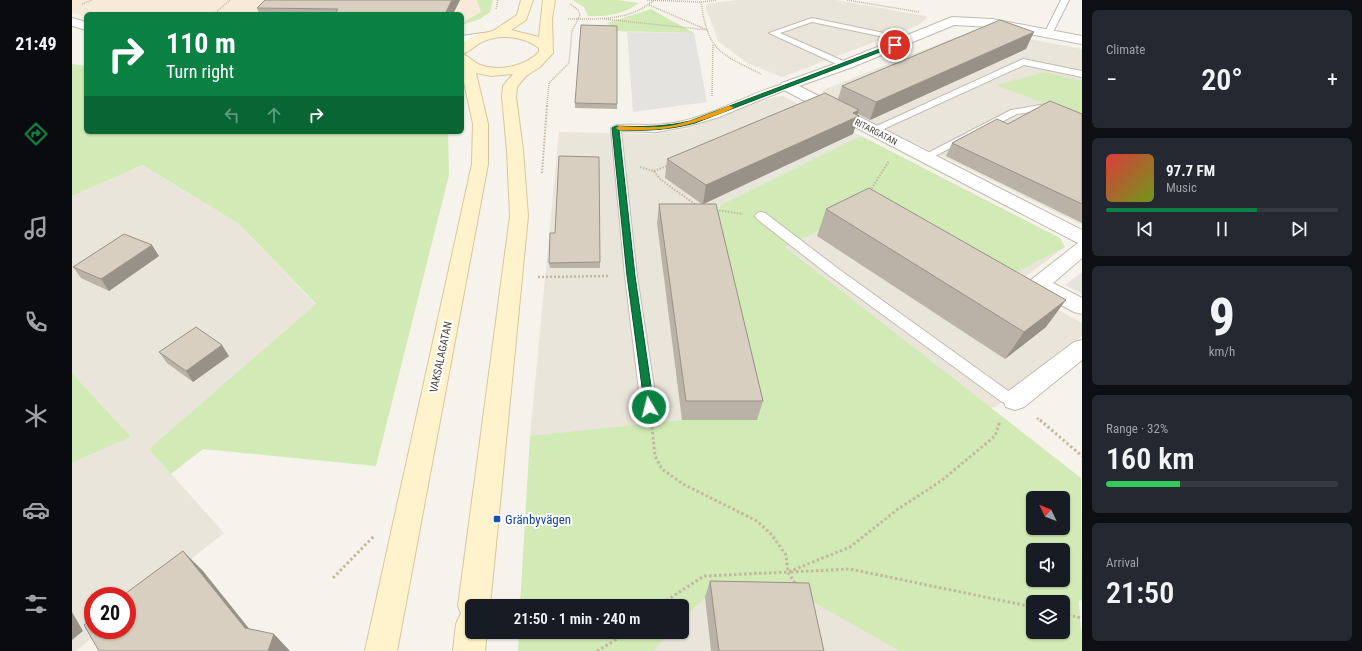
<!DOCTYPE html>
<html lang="en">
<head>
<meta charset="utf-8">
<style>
	:root { --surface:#171b24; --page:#242831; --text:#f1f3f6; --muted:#9ea1a6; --line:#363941; --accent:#0b8043 }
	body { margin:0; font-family:"Roboto Condensed",sans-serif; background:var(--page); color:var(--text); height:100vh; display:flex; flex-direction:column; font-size:15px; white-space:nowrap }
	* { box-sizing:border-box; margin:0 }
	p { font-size:13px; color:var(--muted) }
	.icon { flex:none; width:22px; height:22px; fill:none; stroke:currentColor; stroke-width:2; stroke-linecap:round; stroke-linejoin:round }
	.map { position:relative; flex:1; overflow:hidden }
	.sheet { display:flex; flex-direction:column; gap:10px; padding:10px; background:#0d0f14; width:280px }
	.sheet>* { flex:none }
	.guide { position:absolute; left:12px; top:12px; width:380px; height:122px; border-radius:6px; box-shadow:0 1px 3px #0004; background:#0b8043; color:#fff; overflow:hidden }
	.needle { width:26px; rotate:313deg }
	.controls { position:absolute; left:954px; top:491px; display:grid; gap:8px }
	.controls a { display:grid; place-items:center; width:44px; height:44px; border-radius:6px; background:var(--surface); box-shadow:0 1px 3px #0004; font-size:20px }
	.speed { position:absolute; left:12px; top:587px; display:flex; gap:8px; font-size:20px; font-weight:700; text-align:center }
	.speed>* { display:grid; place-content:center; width:52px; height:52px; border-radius:50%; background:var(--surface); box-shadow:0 1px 3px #0004; line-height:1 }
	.speed .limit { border:6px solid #d22; background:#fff; color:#111 }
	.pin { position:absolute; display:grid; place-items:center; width:34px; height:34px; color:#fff; margin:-17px; border:2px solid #fff; border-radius:50%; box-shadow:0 1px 4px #0007 }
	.me { position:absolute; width:44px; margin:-22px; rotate:352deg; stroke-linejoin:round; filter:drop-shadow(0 0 3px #0008) }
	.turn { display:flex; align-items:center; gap:14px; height:84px; padding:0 16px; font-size:18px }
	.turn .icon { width:52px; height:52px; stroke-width:2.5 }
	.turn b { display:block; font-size:28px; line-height:34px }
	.lanes { display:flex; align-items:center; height:38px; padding:0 16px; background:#0003; justify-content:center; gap:20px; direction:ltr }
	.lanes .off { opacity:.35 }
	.big { font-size:30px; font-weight:600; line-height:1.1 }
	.sheet .card { flex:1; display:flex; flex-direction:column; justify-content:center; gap:6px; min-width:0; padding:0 14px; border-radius:6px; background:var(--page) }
	.sheet .dial { align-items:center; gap:0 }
	.dial b { font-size:52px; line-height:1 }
	.song { display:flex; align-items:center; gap:12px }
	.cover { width:48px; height:48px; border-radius:6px; background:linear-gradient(135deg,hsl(0 70% 55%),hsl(80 70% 35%)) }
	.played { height:4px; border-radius:2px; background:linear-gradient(90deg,var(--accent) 65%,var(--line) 65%) }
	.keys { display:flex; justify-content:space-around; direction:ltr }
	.heat { display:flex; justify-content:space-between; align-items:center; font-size:22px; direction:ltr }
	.charge { height:6px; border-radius:3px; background:linear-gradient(90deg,#34c759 32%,var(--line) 0) }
	.trip { position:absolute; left:393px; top:599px; width:224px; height:40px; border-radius:6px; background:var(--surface); box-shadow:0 1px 3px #0004; font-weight:600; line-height:40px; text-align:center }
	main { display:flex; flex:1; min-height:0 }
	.tab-bar { display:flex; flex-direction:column; width:72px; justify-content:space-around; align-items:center; background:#090b0e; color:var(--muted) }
	.tab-bar .icon { width:28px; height:28px }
	.tab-bar .on { color:var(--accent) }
	.tab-bar b { font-size:18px; color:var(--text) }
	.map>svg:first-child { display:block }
</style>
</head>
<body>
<main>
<nav class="tab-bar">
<b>21:49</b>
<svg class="icon on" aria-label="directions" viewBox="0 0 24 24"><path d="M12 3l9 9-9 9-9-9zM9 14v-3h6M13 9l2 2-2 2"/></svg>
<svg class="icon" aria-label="music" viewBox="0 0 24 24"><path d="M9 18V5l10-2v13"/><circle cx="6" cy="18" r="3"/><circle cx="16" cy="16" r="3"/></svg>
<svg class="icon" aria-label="phone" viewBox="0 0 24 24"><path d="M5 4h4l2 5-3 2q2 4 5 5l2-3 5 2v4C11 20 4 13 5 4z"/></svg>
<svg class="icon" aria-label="climate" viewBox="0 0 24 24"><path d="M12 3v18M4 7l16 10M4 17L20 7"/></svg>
<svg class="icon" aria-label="car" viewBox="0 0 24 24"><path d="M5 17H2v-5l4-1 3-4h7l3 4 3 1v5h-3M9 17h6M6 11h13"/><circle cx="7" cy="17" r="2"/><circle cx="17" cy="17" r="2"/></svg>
<svg class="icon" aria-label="filters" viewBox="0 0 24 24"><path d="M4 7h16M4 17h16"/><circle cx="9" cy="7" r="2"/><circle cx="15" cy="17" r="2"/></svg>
</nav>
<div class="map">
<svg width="1010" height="651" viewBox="0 0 1010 651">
	<rect width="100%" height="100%" fill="#f6f3ec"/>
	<!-- residential -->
	<path fill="#eae5da" d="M664 0H764L854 16V19L845 26 710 77 675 63 646 41 634 8 635 4Z
		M908 34H931L1010 49V225L751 98V90L884 37Z
		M711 96 988 238 993 247 942 285 1010 323V336L924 407 731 442 458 436 487 132 580 134 615 129 702 97Z
		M71 165 167 224 244 305 77 449 152 533 55 610V596H21V630H30L4 651H0V463L59 437 0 373V196Z
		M645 585 961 632H991V625L1010 629V651H546L571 632H610V606Z"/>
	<!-- commercial -->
	<path fill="#f7ead8" d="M0 0H421L418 12 408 19 390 25V14H14V17L0 13Z"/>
	<!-- green -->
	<path fill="#d2eab5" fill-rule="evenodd" d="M405 0H421L418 12 408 19 390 25V23L409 12Z
		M500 0H546L567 3C552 14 535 17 516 16L512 7Z
		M579 9 622 33 544 31 535 23Z
		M0 64 14 66V132H376L377 175 304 466 131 449 99 474 77 449 244 304 167 224 71 165 0 196Z
		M973 72 1010 81V118L924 85Z
		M789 136 988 238 993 247 933 278 804 202 713 247 1009 478 1010 600 1007 601 1010 651H828L732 597H633L610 621V606H448L458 436 610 420H685L641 223 649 205ZM961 498H991V528H961ZM961 550H991V580H961ZM961 602H991V632H961Z
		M0 373 59 437 0 463Z
		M447 632H599L581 651H446Z"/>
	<!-- parking -->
	<path fill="#e5e3e0" d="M555 32 622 33 635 102 561 112Z
		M1010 272V294L993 285Z"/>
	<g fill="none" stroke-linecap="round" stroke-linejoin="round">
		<!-- service casing -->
		<g stroke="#c2bbae" stroke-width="2">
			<path id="service" d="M989 0H997L980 34 973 36 972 34Z
				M740 18 836 38 840 40 836 42 740 22 708 33 776 63V67L773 68 697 33Z
				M951 59 1010 71V77L952 65 805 132 801 133 796 130Z
				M715 83 720 86 718 88 647 117 617 126 585 132 549 131 565 276 585 407 583 411 577 413 571 411 569 407 553 276 539 128 544 125C567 124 588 127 611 121 647 113 679 92 715 83Z
				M974 104 1010 118V124L973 110 945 114 857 159H849L848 157 939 110Z
				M689 212 693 213 768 270 939 393 948 396 951 400 948 404 943 406 930 402 758 276 685 219 683 216 685 213Z"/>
		</g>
		<!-- minor casing -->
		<g stroke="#c2bbae" stroke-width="2">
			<path id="minor" d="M880 17 920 19 1010 36V44L920 27 882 25 778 68 727 86 1010 230V258L981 283 1010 298V314L1002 312 960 289 957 284 960 279 1006 243 710 89 708 86 710 83 768 62Z
				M0 18 14 22V30L0 26Z
				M411 33 417 37 415 40 390 44V36Z
				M1010 340V360L952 407 943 410 934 407 931 400 934 393 1002 342Z"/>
		</g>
		<!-- secondary casing -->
		<g stroke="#d6c79b" stroke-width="2">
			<path id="secondary" d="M449 0H461L454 20 439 30 467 37 471 0H483L480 19 481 53 468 67 454 76 445 87 444 97 451 150 456 216 418 606H400V632H415L413 651H381L384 624 389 613 386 606 438 216 435 150 430 97 431 86 441 74 419 76 404 73 416 124V164L325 651H293L400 164 401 124 390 73V54C397 56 401 62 408 65 427 72 454 66 467 52V48C451 36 426 33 408 43 402 46 397 52 390 54V43L403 35 421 31 445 15Z"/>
		</g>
		<!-- path-far3 -->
		<path stroke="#c4b79f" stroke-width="1.5" stroke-dasharray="1 1" stroke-linecap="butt" d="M575 0 629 2 645 0
			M775 0 847 12
			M629 2C636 51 647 53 689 74
			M10 4 20 0
			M577 5 633 29
			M424 9 426 0
			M142 14 158 0
			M496 19C526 19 557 21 581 1
			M532 19 636 30
			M640 96 641 45
			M475 106 477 83 497 63 500 31 508 15 506 10 498 4"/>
		<!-- path-far2 -->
		<path stroke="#c4b79f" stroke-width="2" stroke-dasharray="1.5 1.5" stroke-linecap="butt" d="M568 167 582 171 588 179 624 205
			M582 171 597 165
			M470 173 475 105
			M798 191 817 161
			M644 210 671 214"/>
		<!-- path-far1 -->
		<path stroke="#c4b79f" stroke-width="2.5" stroke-dasharray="2 2" stroke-linecap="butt" d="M466 277 538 276
			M965 418 969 421"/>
		<!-- path -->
		<path stroke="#c4b79f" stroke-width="3" stroke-dasharray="2.5 2.5" stroke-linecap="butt" d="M968 420 1010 456
			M580 427 583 456 590 469 611 484 685 521 699 534 714 555 716 572 725 586
			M719 572 778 569 961 607
			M261 578 302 536
			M586 606 632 576 716 572 778 547 826 509 869 481 923 436 928 421
			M991 614 1010 618
			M525 651 557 632"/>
		<!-- service -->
		<use href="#service" fill="#fff" fill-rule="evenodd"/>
		<!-- minor -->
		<use href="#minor" fill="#fff" fill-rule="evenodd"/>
		<!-- secondary -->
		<use href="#secondary" fill="#fff3cd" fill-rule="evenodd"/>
	</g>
	<!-- wall -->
	<path fill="#bab2a6" d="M193 0H388L381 14H187L185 8Z
		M954 49 798 120 786 114 781 134 632 204 691 401 685 420H610L585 223 587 204H630L593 178 595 159 766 99 770 86Z
		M503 103 545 104V109L503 108Z
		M1010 114V223L874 156 880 143 936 124Z
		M754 209 974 327 933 359 745 236Z
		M87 256 37 291 9 278 1 267Z
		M528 262V268H478L477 263Z
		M87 352 157 356 121 382 95 363Z
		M638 581 752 651H639L633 597Z"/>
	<!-- shaded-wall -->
	<path fill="#979187" d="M380 0H388L381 14H373Z
		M962 32 954 49 798 120 804 102Z
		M787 110 785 116H787L781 134 631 204 634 185Z
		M80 245 87 256 37 291 29 279Z
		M994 300 974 327 933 359 952 332Z
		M150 345 157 356 121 382 114 371Z
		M111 551 131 571 191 646 173 628Z
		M0 612 11 631 0 640Z
		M202 634 218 651H196Z"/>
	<!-- building -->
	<path fill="#d8cfc1" stroke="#979187" d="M193 0H380L373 14H263L266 9 185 8Z
		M928 20 962 32 804 102 770 86Z
		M509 25 545 26V104L503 103Z
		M753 93 787 110 781 113 787 116 634 185 595 159Z
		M978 101 1010 114V204L880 143 925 119 936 124Z
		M487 156 527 157 528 262 477 263 478 233H483Z
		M797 188 994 300 952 332 754 209Z
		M587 204H644L691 401H614Z
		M52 234 80 245 29 279 1 267Z
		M124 327 150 345 114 371 87 352Z
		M111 551 173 628 202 634 196 651H27L12 625 21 618V630H55V596H50Z
		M638 581 737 583 752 651H647Z"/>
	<!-- route -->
	<path fill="#0b8043" stroke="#07532c" d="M821 44 826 45 623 123C597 130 574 131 547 130L563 276 582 407 577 411 573 409 555 276 540 128 544 126C570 127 593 127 618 121Z"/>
	<!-- slow -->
	<path fill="#f59e0b" d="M657 106 662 107C657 111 649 113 642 116 607 129 585 131 547 130L544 128 547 126C564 127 581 128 597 126 618 123 637 113 657 106Z"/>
	<!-- markers -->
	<rect fill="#1a4fb4" stroke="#fff" stroke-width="1.5" x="421" y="515" width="8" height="8" rx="2"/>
	<g text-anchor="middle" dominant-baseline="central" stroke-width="4" stroke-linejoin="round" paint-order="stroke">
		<!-- far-street labels -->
		<g font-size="9" fill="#4b4439" stroke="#fff">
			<text transform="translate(804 132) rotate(27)">RITARGATAN</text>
		</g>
		<!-- street labels -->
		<g font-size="11" fill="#4b4439" stroke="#fff">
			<text transform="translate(369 357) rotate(-78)">VAKSALAGATAN</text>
		</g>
		<!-- near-transit labels -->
		<g font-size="13" fill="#164399" stroke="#fff" text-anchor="start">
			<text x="433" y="519">Gränbyvägen</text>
		</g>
	</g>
</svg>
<div class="controls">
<a><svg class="needle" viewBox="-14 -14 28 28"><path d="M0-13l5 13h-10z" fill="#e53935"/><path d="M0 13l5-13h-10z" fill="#9ea1a6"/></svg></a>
<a><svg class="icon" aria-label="sound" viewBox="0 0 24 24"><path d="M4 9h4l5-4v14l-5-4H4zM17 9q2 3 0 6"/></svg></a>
<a><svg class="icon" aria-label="layers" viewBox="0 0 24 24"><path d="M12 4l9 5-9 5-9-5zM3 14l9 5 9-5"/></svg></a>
</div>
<div class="speed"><div class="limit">20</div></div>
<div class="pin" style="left:823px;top:45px;background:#d93025"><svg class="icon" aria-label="arrive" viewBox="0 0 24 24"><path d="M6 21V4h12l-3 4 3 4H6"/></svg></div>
<svg class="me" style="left:577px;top:407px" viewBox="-20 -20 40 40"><circle r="17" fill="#0b8043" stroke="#fff" stroke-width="3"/><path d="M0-11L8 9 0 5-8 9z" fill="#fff"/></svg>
<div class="trip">21:50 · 1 min · 240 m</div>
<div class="guide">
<div class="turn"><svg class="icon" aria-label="right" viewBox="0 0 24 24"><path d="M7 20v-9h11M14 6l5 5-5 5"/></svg><div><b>110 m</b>Turn right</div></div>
<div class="lanes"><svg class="icon off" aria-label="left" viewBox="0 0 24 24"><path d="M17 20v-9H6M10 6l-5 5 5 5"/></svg><svg class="icon off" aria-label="ahead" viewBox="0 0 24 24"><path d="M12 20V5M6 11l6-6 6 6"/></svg><svg class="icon" aria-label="right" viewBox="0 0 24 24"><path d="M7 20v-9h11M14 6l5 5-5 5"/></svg></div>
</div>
</div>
<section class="sheet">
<div class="card"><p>Climate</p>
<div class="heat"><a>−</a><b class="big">20°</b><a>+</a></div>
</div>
<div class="card">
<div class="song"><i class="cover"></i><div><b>97.7 FM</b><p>Music</p></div></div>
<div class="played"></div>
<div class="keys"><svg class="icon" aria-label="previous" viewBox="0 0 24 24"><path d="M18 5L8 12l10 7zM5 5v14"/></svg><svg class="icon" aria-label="pause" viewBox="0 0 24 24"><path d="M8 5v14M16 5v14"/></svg><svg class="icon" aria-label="next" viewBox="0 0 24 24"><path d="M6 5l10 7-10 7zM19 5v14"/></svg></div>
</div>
<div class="card dial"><b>9</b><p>km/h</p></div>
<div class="card"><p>Range · 32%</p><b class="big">160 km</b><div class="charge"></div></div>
<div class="card"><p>Arrival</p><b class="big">21:50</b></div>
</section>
</main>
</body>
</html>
